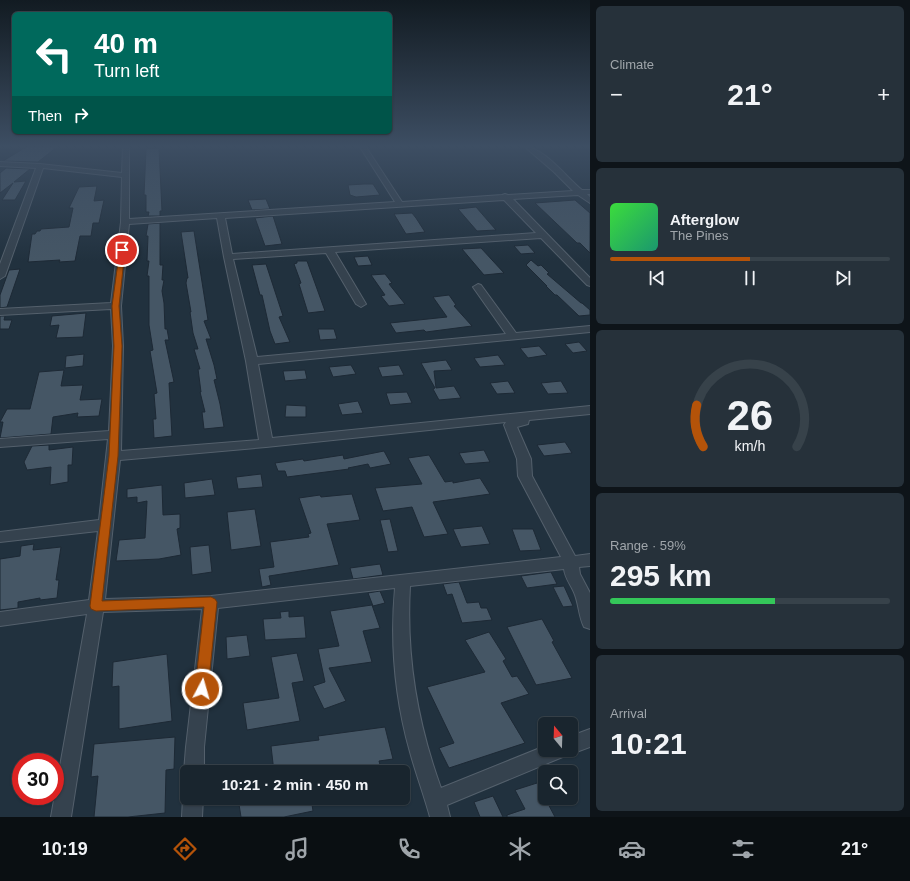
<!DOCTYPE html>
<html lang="en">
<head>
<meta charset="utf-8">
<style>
	:root { --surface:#19252e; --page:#26313a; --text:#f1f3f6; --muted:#9fa5aa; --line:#37424a; --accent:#b45309 }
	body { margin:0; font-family:Arial,sans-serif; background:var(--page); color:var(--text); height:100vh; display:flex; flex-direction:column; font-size:15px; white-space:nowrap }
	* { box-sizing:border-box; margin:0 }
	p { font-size:13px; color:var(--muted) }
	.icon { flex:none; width:22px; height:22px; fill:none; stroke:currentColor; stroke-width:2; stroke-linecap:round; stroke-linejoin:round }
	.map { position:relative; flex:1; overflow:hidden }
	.sheet { display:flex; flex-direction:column; gap:6px; padding:6px; background:#0e1419; width:320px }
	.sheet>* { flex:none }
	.hud { position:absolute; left:12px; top:12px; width:380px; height:122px; border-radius:6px; box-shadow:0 1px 3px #0004,0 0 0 1px var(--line); background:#00695c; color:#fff; overflow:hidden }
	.needle { width:26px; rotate:341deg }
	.buttons { position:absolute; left:538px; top:717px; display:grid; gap:8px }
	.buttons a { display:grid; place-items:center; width:40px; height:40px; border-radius:6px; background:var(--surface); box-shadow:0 1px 3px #0004,0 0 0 1px var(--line); font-size:20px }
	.speed { position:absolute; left:12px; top:753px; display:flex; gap:8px; font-size:20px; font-weight:700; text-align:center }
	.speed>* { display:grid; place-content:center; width:52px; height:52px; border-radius:50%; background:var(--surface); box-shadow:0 1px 3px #0004,0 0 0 1px var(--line); line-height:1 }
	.speed .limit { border:6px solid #d22; background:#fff; color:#111 }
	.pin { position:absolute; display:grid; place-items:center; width:34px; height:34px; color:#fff; margin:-17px; border:2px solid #fff; border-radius:50%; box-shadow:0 1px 4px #0007 }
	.me { position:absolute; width:44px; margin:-22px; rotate:6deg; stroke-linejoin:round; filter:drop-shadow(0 0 3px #0008) }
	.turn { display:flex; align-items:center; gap:14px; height:84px; padding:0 16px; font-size:18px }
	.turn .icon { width:52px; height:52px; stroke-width:2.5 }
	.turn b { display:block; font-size:28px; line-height:34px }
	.then { display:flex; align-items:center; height:38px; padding:0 16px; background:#0003; gap:8px; font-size:15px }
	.big { font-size:30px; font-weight:800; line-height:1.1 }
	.sheet .widget { flex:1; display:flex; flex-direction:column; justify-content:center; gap:6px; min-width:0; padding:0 14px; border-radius:6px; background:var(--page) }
	.sheet .dial { align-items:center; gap:0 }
	.dial svg { height:104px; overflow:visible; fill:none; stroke:var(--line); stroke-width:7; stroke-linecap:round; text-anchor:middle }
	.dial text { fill:var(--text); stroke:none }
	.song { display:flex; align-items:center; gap:12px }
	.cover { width:48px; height:48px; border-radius:6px; background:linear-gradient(135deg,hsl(120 70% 55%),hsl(160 70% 35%)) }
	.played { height:4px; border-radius:2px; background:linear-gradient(90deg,var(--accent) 50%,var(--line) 50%) }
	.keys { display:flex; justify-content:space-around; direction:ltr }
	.heat { display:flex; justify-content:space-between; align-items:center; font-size:22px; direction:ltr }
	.charge { height:6px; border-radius:3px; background:linear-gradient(90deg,#34c759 59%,var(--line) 0) }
	.trip { position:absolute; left:180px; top:765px; width:230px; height:40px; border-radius:6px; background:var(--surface); box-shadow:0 1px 3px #0004,0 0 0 1px var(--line); font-weight:800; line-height:40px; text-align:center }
	.dock { display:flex; height:64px; justify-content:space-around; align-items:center; background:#0a0f12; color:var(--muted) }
	.dock .icon { width:28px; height:28px }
	.dock .selected { color:var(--accent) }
	.dock b { font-size:18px; color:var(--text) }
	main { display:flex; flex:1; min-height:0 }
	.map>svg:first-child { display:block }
</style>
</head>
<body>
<main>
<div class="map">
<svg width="590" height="817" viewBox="0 0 590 817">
	<rect width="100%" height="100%" fill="#21313e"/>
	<!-- building -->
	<path fill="#455665" stroke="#1d2935" d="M26 147H57L38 162 3 161Z
		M159 148 162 211H160V216H148L149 212H146V195H144L146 149Z
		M6 168 30 169 14 182 26 181 15 200H2L13 183 0 193V173Z
		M364 184H373L380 195 356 197 350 195 348 185Z
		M97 186 94 201 104 200 99 223H93L91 236H80L75 261 59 262 60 260 28 262 32 234H35L37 231H40L41 229 69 227 73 208H69L79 187Z
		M266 199 270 209 252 210 248 200Z
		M575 200 590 213V253L580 243H577L535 203Z
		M476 207 496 230 477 231 458 209Z
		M412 213 416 218 425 232 406 234 394 214Z
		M273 216 282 244 265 246 255 218Z
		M160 223V265H163L162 280H164L162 291 164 303 165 329H167L169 340H165L174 382 169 383 172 436 154 438 153 419H156L154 394 157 393 150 351 153 350 149 325V276H147L149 261H147L148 236H146L148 224Z
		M194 231 208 320 204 321 211 339H206L214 365 217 379 214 380 220 404 224 427 204 429 202 412H205L200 392H201L198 369H200L194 349H198L193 333 190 312H191L186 283 187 278H188L181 232Z
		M528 245 535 253 521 254 514 246Z
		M481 248 504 273 484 275 462 249Z
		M368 256 372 265 358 266 354 257Z
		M531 260 538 266 541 265 549 273 547 274 581 303H582L590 310V315L579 316 557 295H555L546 286H547L526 265Z
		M297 261H307L325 311 308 313 299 284 301 283 294 264 297 263Z
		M266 264 283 316 279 317 290 342 275 344 270 331 262 295H260L252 265Z
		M20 269 7 307 0 308V295L9 270Z
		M385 274 392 283 389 284 405 304 389 306 381 296 385 295 371 275Z
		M449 295 456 305 454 306 472 326 426 332 424 330 396 333 390 323 447 317 433 297Z
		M86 313 83 337 56 338 59 325 50 326 52 316Z
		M0 316H5L4 320H12L9 329H0Z
		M318 329H334L337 339 320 340Z
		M579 342 587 351 573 353 565 344Z
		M539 346 547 355 528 358 520 348Z
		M84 354 83 366 65 368 66 356Z
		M498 355 505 365 480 367 474 358Z
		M446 360 452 370 434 371 436 388 454 386 461 398 439 400 433 389 435 388 421 363Z
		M351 365 356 374 333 377 329 367Z
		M399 365 404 375 382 377 378 367Z
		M64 370 61 386 83 385 80 400 102 399 99 416 77 417 78 413 53 417 51 434 0 438 3 422H0L7 409H30L39 372Z
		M305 370 307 379 285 381 283 371Z
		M508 381 515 393 497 394 490 383Z
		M561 381 568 393 548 394 541 383Z
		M407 392 412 403 390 405 386 393Z
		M358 401 363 413 342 415 338 404Z
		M286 405 306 406V417H285Z
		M565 442 572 453 544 456 537 445Z
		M49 445V450L73 447 72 465H68V482L50 485 51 467 27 470 24 462 32 446Z
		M484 450 490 462 465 464 459 453Z
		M384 451 391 464 370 468 368 464 348 468 349 469 287 477 285 471H278L275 463 303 459 304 461 343 455 344 459Z
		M429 455 445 482 453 481V483L480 478 490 494 433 502 448 534 424 537 412 507 383 511 375 488 422 484 408 458Z
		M261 474 263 487 238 489 236 477Z
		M212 479 215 495 185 498 184 483Z
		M162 485 163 515 180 514V528L177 529 181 555 159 559 116 561 119 540 145 538 147 501 137 503V497L127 498V489Z
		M352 494 360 520 327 524 339 565 269 576 271 585 262 587 259 569 274 567 270 542 309 537 308 534 311 533 299 498 320 495 321 497Z
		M255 509 261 546 231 550 227 512Z
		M390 519 398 551 388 552 380 520Z
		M482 526 490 544 461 547 453 529Z
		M512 529H533L541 550 520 551Z
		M34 544 33 550 61 547 56 580H59L57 598 40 600V598L18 602V608L0 610V559L20 556 21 546Z
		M209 545 212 572 192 575 190 547Z
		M380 564 383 575 353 579 350 568Z
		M551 572 557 584 527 588 521 576Z
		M459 582 467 603 479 602 481 608H487L492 620 462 623 452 594 447 595 443 584Z
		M564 586 573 606 563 607 553 587Z
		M380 591 385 603 373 606 368 593Z
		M372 605 380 628 363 631 372 662 329 668 346 701 324 709 313 686 325 682 318 649 339 646 330 611Z
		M289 611V617L304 616 306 638 265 640 263 619 281 618 280 612Z
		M542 619 554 641 552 642 572 678 536 685 507 627Z
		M489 632 506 659 503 661 512 677 517 676 529 694 501 703 525 743 449 768 439 748 454 743 427 687 485 672 465 640Z
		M247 635 250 656 227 659 226 637Z
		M297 653 304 681 292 683 300 721 247 730 243 703 279 698 271 657Z
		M167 654 172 721 119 729V686L112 687 113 662Z
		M385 727 393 759 379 761 382 772H274L271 746 319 740 318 736Z
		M175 737 174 769 166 770 165 813 128 817H94L98 776 91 777 94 744Z
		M537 783 555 817H507V815L525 809 515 790Z
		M493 796 503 817H480L474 802Z
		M238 798H311L313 811 284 817H241Z"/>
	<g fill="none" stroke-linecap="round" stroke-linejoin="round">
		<!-- minor casing -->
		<g stroke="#54606c" stroke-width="2">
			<path id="minor" d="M123 147H129V219L395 202 360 147H366L402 202 502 195 505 194 508 195 573 191 554 172 525 147C544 147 567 178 582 190H590V194H587L590 197V203L578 195 513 199 590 278V286L587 285 541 238 335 252 366 304 361 307 356 304 326 253 233 259 257 357 506 334 473 287 478 284 481 285 516 333 590 326V332L258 364 272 438 590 406V414L529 420 528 424 517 427 531 459 532 476 575 556 590 554V566L579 567 580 574 590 593V629L584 627C579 617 579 606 575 595 572 586 565 579 564 569L410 586C406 656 417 722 441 788L545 746V750H571V736L590 729V747L571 754 567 752 565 756 447 805 450 817H430C424 795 416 774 410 752 395 699 390 643 395 588L218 608 204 747V772H187V779L184 772 186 747 202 609 103 612 71 817H51L87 614 0 626V612L89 600 98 531 0 542V532L99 520 108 439 0 447V439L109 431 113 346 111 309 0 315V309L111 303 121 222 122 177 43 168 5 276 0 279V264L36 168 0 166V162L40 164 122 173ZM504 200 536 233 232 254 225 218ZM217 218 224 257 246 361 259 440 121 451 123 346 121 306 129 224ZM506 422 504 425 517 459 518 476 561 557 211 596 105 599 120 460 266 447Z
				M187 790V798H203L202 817H182L183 798Z"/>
		</g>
		<!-- minor -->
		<use href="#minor" fill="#35424e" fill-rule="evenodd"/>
	</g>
	<!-- sky -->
	<linearGradient id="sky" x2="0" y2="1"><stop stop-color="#121b22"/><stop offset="0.56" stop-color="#3d4e63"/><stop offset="1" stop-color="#3d4e63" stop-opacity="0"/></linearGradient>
	<rect width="590" height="261" fill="url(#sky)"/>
	<!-- route -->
	<path fill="#b45309" stroke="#753606" d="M120 248 125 250 119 306 122 346 118 456 102 601 211 597 215 599 217 602 208 689 206 693 202 695 197 693 195 689 204 607 96 611 91 609 90 606 109 456 114 346 112 306Z"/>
</svg>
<div class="buttons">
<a><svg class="needle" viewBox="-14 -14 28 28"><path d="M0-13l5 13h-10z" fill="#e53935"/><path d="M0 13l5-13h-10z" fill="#9fa5aa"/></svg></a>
<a><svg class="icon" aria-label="search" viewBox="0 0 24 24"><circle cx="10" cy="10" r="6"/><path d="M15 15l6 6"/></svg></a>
</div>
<div class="speed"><div class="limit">30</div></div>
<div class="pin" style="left:122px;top:250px;background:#d93025"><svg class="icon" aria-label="arrive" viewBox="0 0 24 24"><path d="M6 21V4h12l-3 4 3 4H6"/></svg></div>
<svg class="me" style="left:202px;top:689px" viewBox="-20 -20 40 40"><circle r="17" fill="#b45309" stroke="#fff" stroke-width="3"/><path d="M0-11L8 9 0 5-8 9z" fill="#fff"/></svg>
<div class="trip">10:21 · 2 min · 450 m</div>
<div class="hud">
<div class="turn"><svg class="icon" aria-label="left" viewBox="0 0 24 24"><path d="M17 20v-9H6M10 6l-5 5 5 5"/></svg><div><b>40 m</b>Turn left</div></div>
<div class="then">Then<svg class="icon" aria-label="right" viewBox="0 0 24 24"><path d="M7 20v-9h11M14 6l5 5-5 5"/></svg></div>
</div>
</div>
<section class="sheet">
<div class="widget"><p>Climate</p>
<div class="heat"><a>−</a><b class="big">21°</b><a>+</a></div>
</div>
<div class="widget">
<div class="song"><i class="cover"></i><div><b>Afterglow</b><p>The Pines</p></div></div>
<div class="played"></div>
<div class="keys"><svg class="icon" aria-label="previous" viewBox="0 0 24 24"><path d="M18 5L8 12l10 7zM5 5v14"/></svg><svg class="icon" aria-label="pause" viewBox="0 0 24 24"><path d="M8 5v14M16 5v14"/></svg><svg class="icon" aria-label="next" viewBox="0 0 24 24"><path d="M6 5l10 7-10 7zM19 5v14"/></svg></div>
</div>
<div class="widget dial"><svg viewBox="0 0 100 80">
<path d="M14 69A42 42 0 1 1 86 69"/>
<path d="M14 69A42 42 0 0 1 9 37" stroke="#b45309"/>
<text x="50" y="56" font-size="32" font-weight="700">26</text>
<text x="50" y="72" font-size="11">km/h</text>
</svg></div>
<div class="widget"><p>Range · 59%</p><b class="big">295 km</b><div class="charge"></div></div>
<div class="widget"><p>Arrival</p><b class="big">10:21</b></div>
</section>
</main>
<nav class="dock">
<b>10:19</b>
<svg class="icon selected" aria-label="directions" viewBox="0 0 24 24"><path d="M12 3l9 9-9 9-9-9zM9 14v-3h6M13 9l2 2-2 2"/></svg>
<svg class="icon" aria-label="music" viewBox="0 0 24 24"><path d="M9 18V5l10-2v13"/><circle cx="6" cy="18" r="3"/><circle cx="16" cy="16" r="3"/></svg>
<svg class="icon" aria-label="phone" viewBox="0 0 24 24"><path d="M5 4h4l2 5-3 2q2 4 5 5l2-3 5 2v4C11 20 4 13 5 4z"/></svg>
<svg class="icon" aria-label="climate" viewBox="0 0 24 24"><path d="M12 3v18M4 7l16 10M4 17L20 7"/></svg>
<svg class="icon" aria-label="car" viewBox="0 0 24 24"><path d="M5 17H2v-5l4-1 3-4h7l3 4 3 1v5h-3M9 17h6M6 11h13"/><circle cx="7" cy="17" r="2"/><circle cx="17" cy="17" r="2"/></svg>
<svg class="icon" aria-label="filters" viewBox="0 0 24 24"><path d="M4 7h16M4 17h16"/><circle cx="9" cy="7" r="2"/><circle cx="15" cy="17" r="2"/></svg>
<b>21°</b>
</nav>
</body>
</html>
